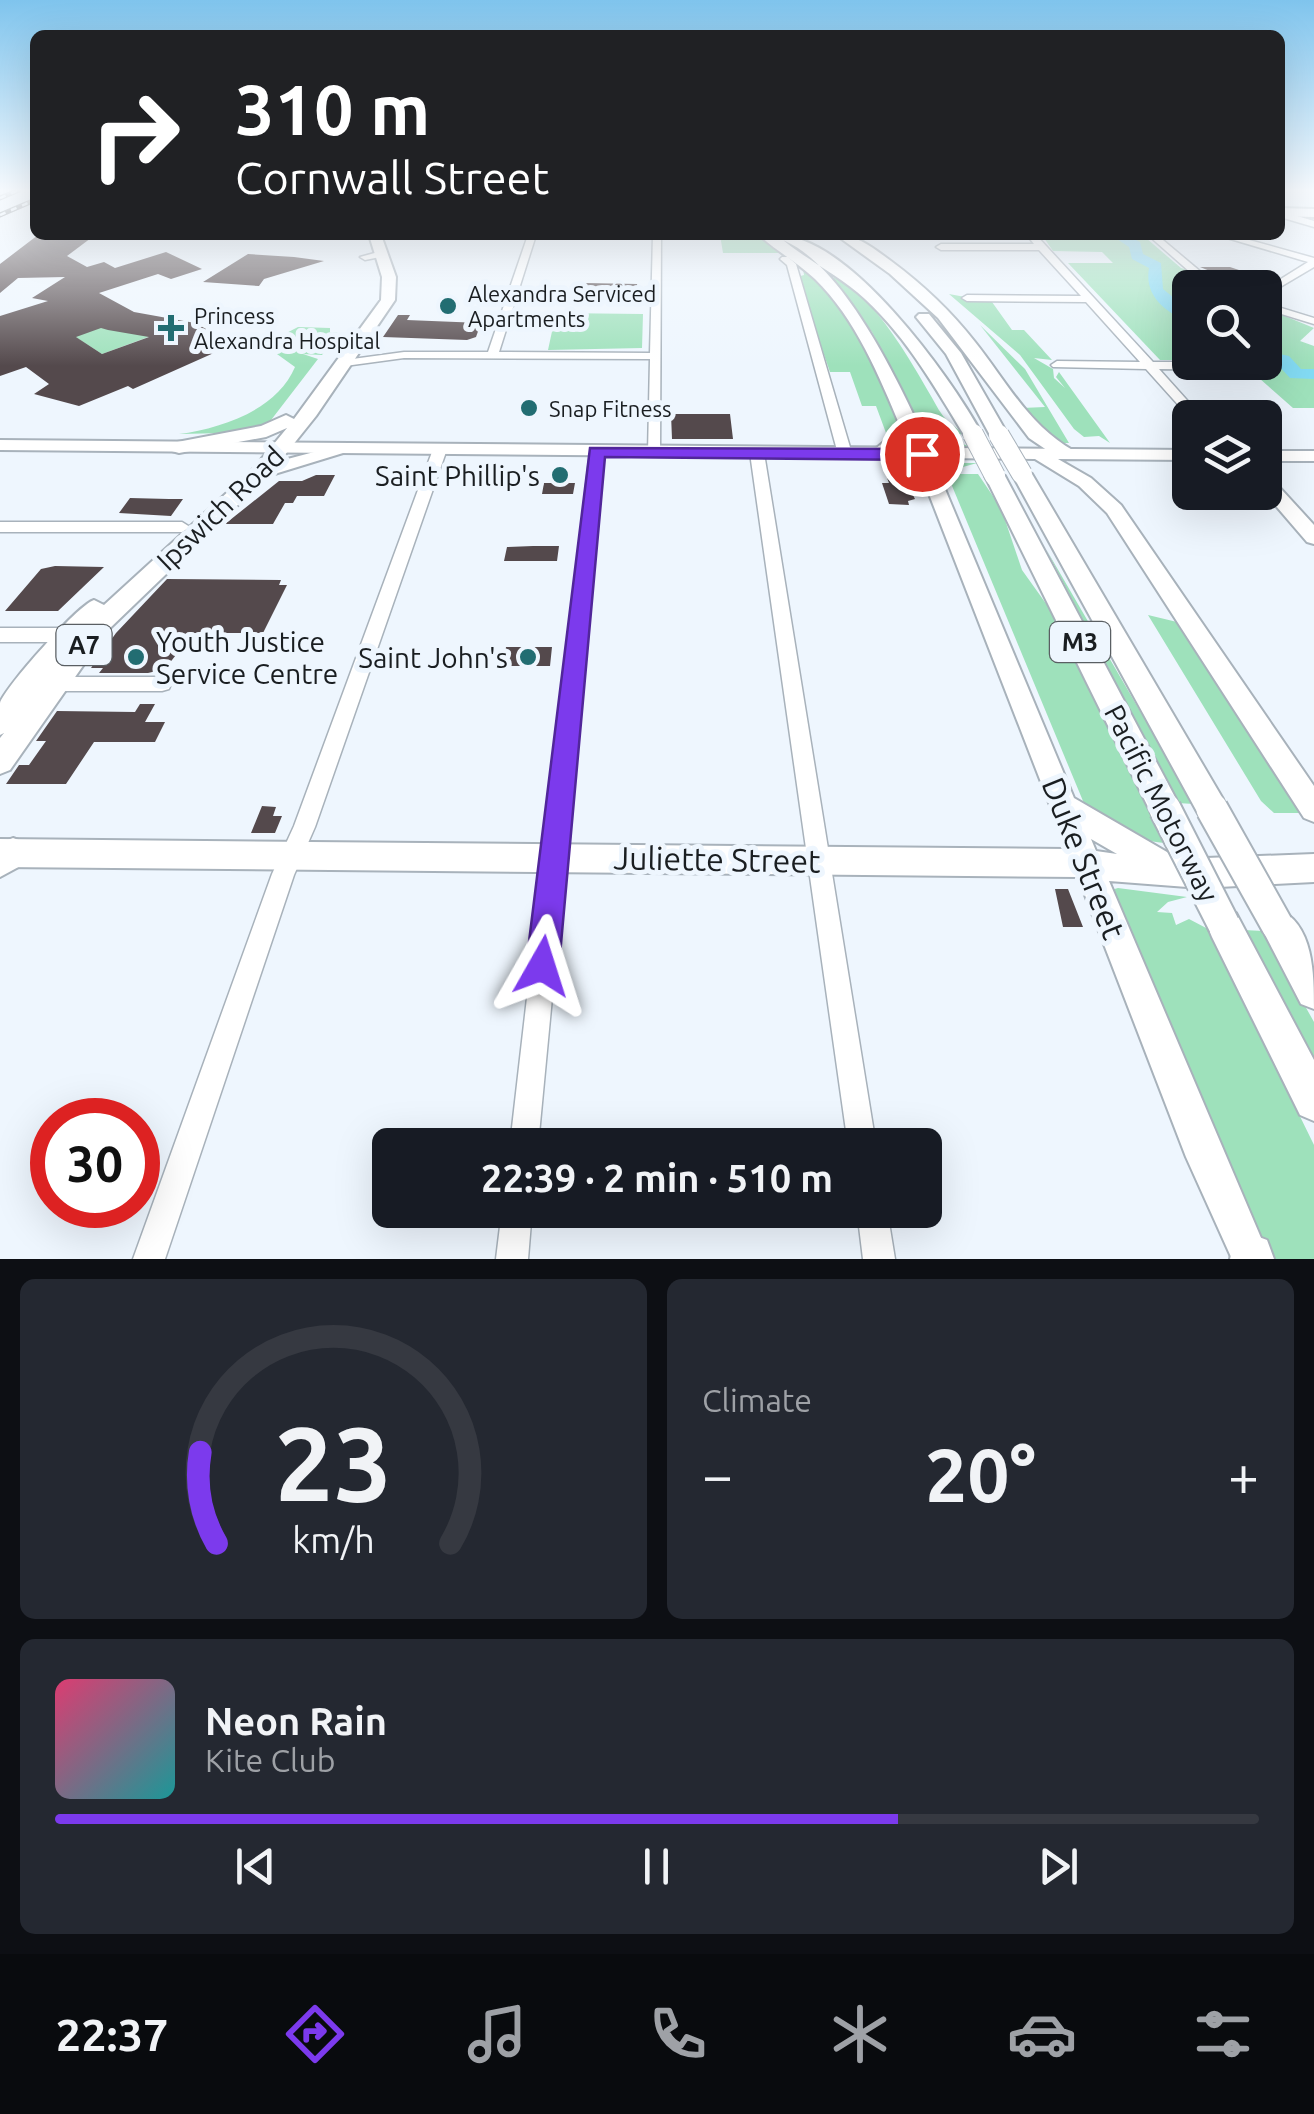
<!DOCTYPE html>
<html lang="en">
<head>
<meta charset="utf-8">
<style>
	:root { --surface:#171b24; --page:#242831; --text:#f1f3f6; --muted:#9ea1a6; --line:#363941; --accent:#7c3aed }
	body { margin:0; font-family:Ubuntu,sans-serif; background:var(--page); color:var(--text); height:100vh; display:flex; flex-direction:column; font-size:38px; white-space:nowrap }
	* { box-sizing:border-box; margin:0 }
	p { font-size:32px; color:var(--muted) }
	.icon { flex:none; width:55px; height:55px; fill:none; stroke:currentColor; stroke-width:2; stroke-linecap:round; stroke-linejoin:round }
	.map { position:relative; height:1259px; overflow:hidden }
	.drawer { display:flex; flex-direction:column; gap:20px; padding:20px; background:#0d0f14; flex:1 }
	.drawer>* { flex:none }
	.guide { position:absolute; left:30px; top:30px; width:1255px; height:210px; border-radius:15px; box-shadow:0 10px 40px #0002; background:#202124; color:#fff; overflow:hidden }
	.buttons { position:absolute; left:1172px; top:270px; display:grid; gap:20px }
	.buttons a { display:grid; place-items:center; width:110px; height:110px; border-radius:15px; background:var(--surface); box-shadow:0 10px 40px #0002; font-size:50px }
	.speed { position:absolute; left:30px; top:1098px; display:flex; gap:20px; font-size:50px; font-weight:700; text-align:center }
	.speed>* { display:grid; place-content:center; width:130px; height:130px; border-radius:50%; background:var(--surface); box-shadow:0 10px 40px #0002; line-height:1 }
	.speed .limit { border:15px solid #d22; background:#fff; color:#111 }
	.pin { position:absolute; display:grid; place-items:center; width:85px; height:85px; color:#fff; margin:-42px; border:5px solid #fff; border-radius:50%; box-shadow:0 2px 10px #0007 }
	.me { position:absolute; width:110px; margin:-55px; rotate:6deg; stroke-linejoin:round; filter:drop-shadow(0 0 8px #0008) }
	.turn { display:flex; align-items:center; gap:35px; height:210px; padding:0 40px; font-size:45px }
	.turn .icon { width:130px; height:130px; stroke-width:2.5 }
	.turn b { display:block; font-size:70px; line-height:85px }
	.big { font-size:75px; font-weight:700; line-height:1.1 }
	.drawer .card { flex:1; display:flex; flex-direction:column; justify-content:center; gap:15px; min-width:0; padding:0 35px; border-radius:15px; background:var(--page) }
	.drawer .dial { align-items:center; gap:0 }
	.dial svg { height:260px; overflow:visible; fill:none; stroke:var(--line); stroke-width:7; stroke-linecap:round; text-anchor:middle }
	.dial text { fill:var(--text); stroke:none }
	.song { display:flex; align-items:center; gap:30px }
	.cover { width:120px; height:120px; border-radius:15px; background:linear-gradient(135deg,hsl(340 70% 55%),hsl(180 70% 35%)) }
	.played { height:10px; border-radius:5px; background:linear-gradient(90deg,var(--accent) 70%,var(--line) 70%) }
	.keys { display:flex; justify-content:space-around; direction:ltr }
	.heat { display:flex; justify-content:space-between; align-items:center; font-size:55px; direction:ltr }
	.drawer .tiles { flex:1; display:grid; gap:20px; grid-template-columns:1fr 1fr }
	.card:last-child { grid-column:span 2 }
	.trip { position:absolute; left:372px; top:1128px; width:570px; height:100px; border-radius:15px; background:var(--surface); box-shadow:0 10px 40px #0002; font-weight:700; line-height:100px; text-align:center }
	.tab-bar { display:flex; height:160px; justify-content:space-around; align-items:center; background:#090b0e; color:var(--muted) }
	.tab-bar .icon { width:70px; height:70px }
	.tab-bar .active { color:var(--accent) }
	.tab-bar b { font-size:45px; color:var(--text) }
	.map>svg:first-child { display:block }
</style>
</head>
<body>
<div class="map">
<svg width="1314" height="1259" viewBox="0 0 1314 1259">
	<rect width="100%" height="100%" fill="#eef6fe"/>
	<!-- green -->
	<path fill="#9ee1bb" d="M720 235H759L808 267 851 318 900 422 901 430 889 441 876 406H862L850 372H830L797 277 804 275 803 269 781 253H723Z
		M1042 235 1149 236 1146 238 1181 268 1190 271 1186 272 1203 287 1190 288V360H1160L1068 263H1113L1102 252 1053 251Z
		M828 276C872 285 919 376 941 413 946 421 956 427 963 434L934 436 969 446 926 445 922 435 929 433 921 432 872 332Z
		M949 294 992 302 1012 330H1024L1052 360 1034 358 1053 369 1054 378 1065 388 1056 377 1059 372 1110 443 1099 436 1084 437 1074 429 1020 355Z
		M1265 308 1314 328 1300 341 1314 346V408H1293L1242 363 1265 362Z
		M556 313 643 314 642 348 548 350Z
		M980 325 1025 369 1069 443H1059L1022 408 1045 407Z
		M98 327 151 336 102 354 74 336Z
		M298 327 330 328V332L338 333 322 355 303 354 318 359 268 424 226 433 179 434C222 428 277 410 295 367L270 349 271 341Z
		M952 463H977L963 467 959 474H978L1001 508 1022 570 1052 612 1165 843C1139 842 1096 823 1083 801L945 469Z
		M1046 549 1194 804 1177 803Z
		M1148 615 1177 622 1302 813H1274L1261 801Z
		M1118 888 1187 897 1168 902 1157 912 1172 913 1176 925 1189 919 1208 929 1314 1145V1259H1267L1205 1118 1204 1104 1191 1091 1111 890Z
		M1244 930 1263 931 1314 1022V1065Z"/>
	<g fill="none" stroke-linecap="round" stroke-linejoin="round">
		<!-- river -->
		<path fill="#83dbf4" fill-rule="evenodd" d="M1111 235H1126L1140 242 1143 254 1161 263 1163 289 1190 311V323C1165 312 1144 296 1149 268L1132 259 1129 247Z
			M1265 351 1289 356 1301 369H1314V379L1290 378 1277 364 1265 361Z"/>
	</g>
	<!-- building -->
	<path fill="#54494c" fill-rule="evenodd" d="M38 235H95L67 256 87 267 104 262 115 268 166 252 202 269 171 279 158 274 99 293 134 312 195 323 234 344 133 389 128 386 79 406 34 394 49 384 26 367 0 376V316L48 301 32 298 65 277 18 278 0 293V264ZM101 328 108 330 149 337 102 354 76 337Z
		M248 254 294 257 324 261 264 279 259 286 203 282Z
		M1200 267H1230L1263 278 1247 286Z
		M586 283 637 284 639 296H585Z
		M398 315H410L407 320 481 323 476 337 467 340 383 337Z
		M671 414H730L733 439H672Z
		M553 467H569L567 483H575L573 494H542L544 483H551Z
		M884 470H900L915 499 908 501 909 505 889 504 882 483H889Z
		M316 475H335L324 496H297L293 503H285L273 524H225L279 481H302Z
		M130 498 169 499H183L171 516 119 513Z
		M533 546H559L557 561H504L507 547Z
		M55 566 104 567 58 611H5L41 569Z
		M167 579 281 580 279 585H287L263 633H193L165 669 148 673H99L103 668H91L116 633Z
		M506 647H552L550 666H503Z
		M140 704H155L145 722H165L155 742H94L66 784H6L19 765H29L46 741H36L57 711 135 712Z
		M262 806 276 807 273 816H282L275 833H251Z
		M1055 889H1068L1083 927H1063Z"/>
	<g fill="none" stroke-linecap="round" stroke-linejoin="round">
		<!-- minor casing -->
		<g stroke="#a8b2bb" stroke-width="3">
			<path id="minor" d="M1280 211 1314 221V227L1280 217Z
				M528 235H536L499 352 650 353 653 235H661L660 456H650L648 453 650 359 404 358 345 366 339 363 345 360 404 352H488Z
				M1027 235H1036L1153 362H1239L1245 366 1239 370 1159 369 1203 418H1190L1146 369 1053 367 1051 365 1057 361 1140 362 1086 302 967 301 962 298 967 295 1081 296 1039 250H941L936 247 941 244H1034Z
				M1148 235H1157L1220 288H1208Z
				M1217 235H1231L1314 258V267L1265 296V289L1308 262Z
				M382 251 387 254 385 256 365 260 360 257Z
				M782 257H788L796 264 852 454 850 457H840L838 454 787 265 780 259Z
				M1265 303 1314 318V324L1265 309Z
				M439 448 446 452 315 827 294 875 165 1259H133L272 874 294 826 432 452Z
				M597 448 604 452 538 1145H510L590 452Z
				M757 449 764 453 876 1145H848L750 453Z
				M0 522H182L190 527 182 532H0Z
				M0 628H68L77 635 68 642H0Z
				M56 677H162L169 679 171 684 169 689 162 691H56L49 689 47 684 49 679Z
				M502 1210H532L528 1259H496Z
				M857 1210H887L895 1259H863Z"/>
		</g>
		<!-- major casing -->
		<g stroke="#a8b2bb" stroke-width="4">
			<path id="major" d="M0 440 1190 450V460L1058 459 1091 478 1121 505 1314 786V822L1304 818 1107 513 1079 486 1035 459 932 458 1074 798 1179 859 1314 854V882L1200 888 1109 881 1270 1259H1232L1186 1157 1078 877 0 867V839L1067 849 915 458 0 450ZM1091 839 1117 854 1096 851Z
				M1265 451H1314V461H1265Z
				M1265 476 1271 478 1314 525V544L1307 542 1264 492Z"/>
		</g>
		<!-- highway casing -->
		<g stroke="#a8b2bb" stroke-width="4">
			<path id="highway" d="M1280 208 1314 209V217L1280 216Z
				M369 235H381L396 277 395 300 316 416 280 461 333 447 343 453 268 476 108 630 10 770 0 774V738L4 733 0 735C0 726 0 712 0 703 5 687 78 605 94 600L104 605 254 468 287 428 266 437 179 453 172 451V443L261 426 286 415 294 419 381 300 382 277Z
				M759 235C835 235 904 394 932 454L929 458H915L907 442 888 458H874V450L901 428C879 376 856 319 815 279 797 262 776 251 759 235Z
				M777 235C849 235 950 376 982 434L980 438H966C935 388 909 340 865 299 838 274 804 259 777 235Z
				M836 235C858 235 873 248 891 261 922 284 951 311 975 342 1007 382 1028 425 1074 451V459H1060L1029 438 938 318 890 274Z
				M919 314H929L961 353 1008 435 1006 439H992L946 354 916 317Z
				M1022 468 1032 474 1223 799 1227 809 1223 819 1212 823 1201 819 1012 474Z
				M995 470 1005 476 1176 799 1180 809 1176 819 1165 823 1154 819 985 476Z
				M13 838 24 842 29 853 24 864 0 877V843Z
				M1224 908 1236 913 1314 1060V1121L1300 1115 1212 937 1207 925 1212 913Z
				M1277 908C1314 924 1314 974 1314 1009L1301 1004 1260 925 1265 913Z
				M1251 1234 1267 1240 1274 1259H1230L1235 1240Z"/>
		</g>
		<!-- minor -->
		<use href="#minor" fill="#fff" fill-rule="evenodd"/>
		<!-- major -->
		<use href="#major" fill="#fff" fill-rule="evenodd"/>
		<!-- highway -->
		<use href="#highway" fill="#fff" fill-rule="evenodd"/>
		<!-- rail casing -->
		<g stroke="#3a3f43" stroke-width="5">
			<path id="rail" d="M0 198 19 190
				M0 215 35 200"/>
		</g>
		<!-- rail -->
		<use href="#rail" stroke="#eef6fe" stroke-width="2.5" stroke-dasharray="6" stroke-linecap="butt"/>
		<!-- highway-bridge-far1 casing -->
		<g stroke="#a8b2bb" stroke-width="22" stroke-linecap="butt">
			<path id="highway-bridge-far1" d="M973 434 995 476
				M999 435 1022 474"/>
		</g>
		<!-- highway-bridge casing -->
		<g stroke="#a8b2bb" stroke-width="35" stroke-linecap="butt">
			<path id="highway-bridge" d="M1165 809 1224 925
				M1212 809 1277 925"/>
		</g>
		<!-- highway-bridge-far1 -->
		<use href="#highway-bridge-far1" stroke="#fff" stroke-width="20"/>
		<!-- highway-bridge -->
		<use href="#highway-bridge" stroke="#fff" stroke-width="31"/>
	</g>
	<!-- sky -->
	<linearGradient id="sky" x2="0" y2="1"><stop stop-color="#7fc4ed"/><stop offset="0.52" stop-color="#f7fbff"/><stop offset="1" stop-color="#f7fbff" stop-opacity="0"/></linearGradient>
	<rect width="1314" height="366" fill="url(#sky)"/>
	<!-- route -->
	<path fill="#7c3aed" stroke="#51269a" stroke-width="2.5" d="M590 448 922 449 930 454 922 460 605 457 559 966 554 977 542 982 531 977 526 966Z"/>
	<!-- markers -->
	<g fill="#226d72" stroke="#eef6fe" stroke-width="4">
		<circle cx="448" cy="306" r="10"/>
		<path d="M166 313h10v10h10v10h-10v10h-10v-10h-10v-10h10z"/>
		<circle cx="529" cy="408" r="10"/>
		<circle cx="560" cy="475" r="10"/>
		<circle cx="136" cy="657" r="10"/>
		<circle cx="528" cy="657" r="10"/>
	</g>
	<g text-anchor="middle" dominant-baseline="central" stroke-width="10" stroke-linejoin="round" paint-order="stroke">
		<!-- far-poi labels -->
		<g font-size="22" fill="#1a1e21" stroke="#eef6fe" text-anchor="start">
			<text x="468" y="293">Alexandra Serviced<tspan x="468" dy="25">Apartments</tspan></text>
			<text x="194" y="315">Princess<tspan x="194" dy="25">Alexandra Hospital</tspan></text>
			<text x="549" y="408">Snap Fitness</text>
		</g>
		<!-- shield labels -->
		<g fill="#eef6fe" stroke="#5a5f63" stroke-width="2.5">
			<rect x="1050" y="622" width="60" height="40" rx="8"/>
			<rect x="56.5" y="625" width="55" height="40" rx="8"/>
		</g>
		<g font-size="25" font-weight="bold" fill="#1a1e21">
			<text x="1080" y="642">M3</text>
			<text x="84" y="645">A7</text>
		</g>
		<!-- poi labels -->
		<g font-size="28" fill="#1a1e21" stroke="#eef6fe" text-anchor="end">
			<text x="540" y="475">Saint Phillip's</text>
			<text x="156" y="641" text-anchor="start">Youth Justice<tspan x="156" dy="32">Service Centre</tspan></text>
			<text x="508" y="657">Saint John's</text>
		</g>
		<!-- street labels -->
		<g font-size="28" fill="#1a1e21" stroke="#eef6fe">
			<text transform="translate(220 508) rotate(-44)">Ipswich Road</text>
			<text transform="translate(1162 803) rotate(63)">Pacific Motorway</text>
		</g>
		<!-- near-street labels -->
		<g font-size="32" fill="#1a1e21" stroke="#eef6fe">
			<text transform="translate(1084 858) rotate(68)">Duke Street</text>
			<text transform="translate(717 859) rotate(1)">Juliette Street</text>
		</g>
	</g>
</svg>
<div class="buttons">
<a><svg class="icon" aria-label="search" viewBox="0 0 24 24"><circle cx="10" cy="10" r="6"/><path d="M15 15l6 6"/></svg></a>
<a><svg class="icon" aria-label="layers" viewBox="0 0 24 24"><path d="M12 4l9 5-9 5-9-5zM3 14l9 5 9-5"/></svg></a>
</div>
<div class="speed"><div class="limit">30</div></div>
<div class="pin" style="left:922px;top:454px;background:#d93025"><svg class="icon" aria-label="arrive" viewBox="0 0 24 24"><path d="M6 21V4h12l-3 4 3 4H6"/></svg></div>
<svg class="me" style="left:542px;top:966px" viewBox="-20 -20 40 40"><path d="M0-17L14 15 0 8-14 15z" fill="#7c3aed" stroke="#fff" stroke-width="4"/></svg>
<div class="trip">22:39 · 2 min · 510 m</div>
<div class="guide">
<div class="turn"><svg class="icon" aria-label="right" viewBox="0 0 24 24"><path d="M7 20v-9h11M14 6l5 5-5 5"/></svg><div><b>310 m</b>Cornwall Street</div></div>
</div>
</div>
<section class="drawer">
<div class="tiles">
<div class="card dial"><svg viewBox="0 0 100 80">
<path d="M14 69A42 42 0 1 1 86 69"/>
<path d="M14 69A42 42 0 0 1 9 41" stroke="#7c3aed"/>
<text x="50" y="56" font-size="32" font-weight="700">23</text>
<text x="50" y="72" font-size="11">km/h</text>
</svg></div>
<div class="card"><p>Climate</p>
<div class="heat"><a>−</a><b class="big">20°</b><a>+</a></div>
</div>
<div class="card">
<div class="song"><i class="cover"></i><div><b>Neon Rain</b><p>Kite Club</p></div></div>
<div class="played"></div>
<div class="keys"><svg class="icon" aria-label="previous" viewBox="0 0 24 24"><path d="M18 5L8 12l10 7zM5 5v14"/></svg><svg class="icon" aria-label="pause" viewBox="0 0 24 24"><path d="M8 5v14M16 5v14"/></svg><svg class="icon" aria-label="next" viewBox="0 0 24 24"><path d="M6 5l10 7-10 7zM19 5v14"/></svg></div>
</div>
</div>
</section>
<nav class="tab-bar">
<b>22:37</b>
<svg class="icon active" aria-label="directions" viewBox="0 0 24 24"><path d="M12 3l9 9-9 9-9-9zM9 14v-3h6M13 9l2 2-2 2"/></svg>
<svg class="icon" aria-label="music" viewBox="0 0 24 24"><path d="M9 18V5l10-2v13"/><circle cx="6" cy="18" r="3"/><circle cx="16" cy="16" r="3"/></svg>
<svg class="icon" aria-label="phone" viewBox="0 0 24 24"><path d="M5 4h4l2 5-3 2q2 4 5 5l2-3 5 2v4C11 20 4 13 5 4z"/></svg>
<svg class="icon" aria-label="climate" viewBox="0 0 24 24"><path d="M12 3v18M4 7l16 10M4 17L20 7"/></svg>
<svg class="icon" aria-label="car" viewBox="0 0 24 24"><path d="M5 17H2v-5l4-1 3-4h7l3 4 3 1v5h-3M9 17h6M6 11h13"/><circle cx="7" cy="17" r="2"/><circle cx="17" cy="17" r="2"/></svg>
<svg class="icon" aria-label="filters" viewBox="0 0 24 24"><path d="M4 7h16M4 17h16"/><circle cx="9" cy="7" r="2"/><circle cx="15" cy="17" r="2"/></svg>
</nav>
</body>
</html>
